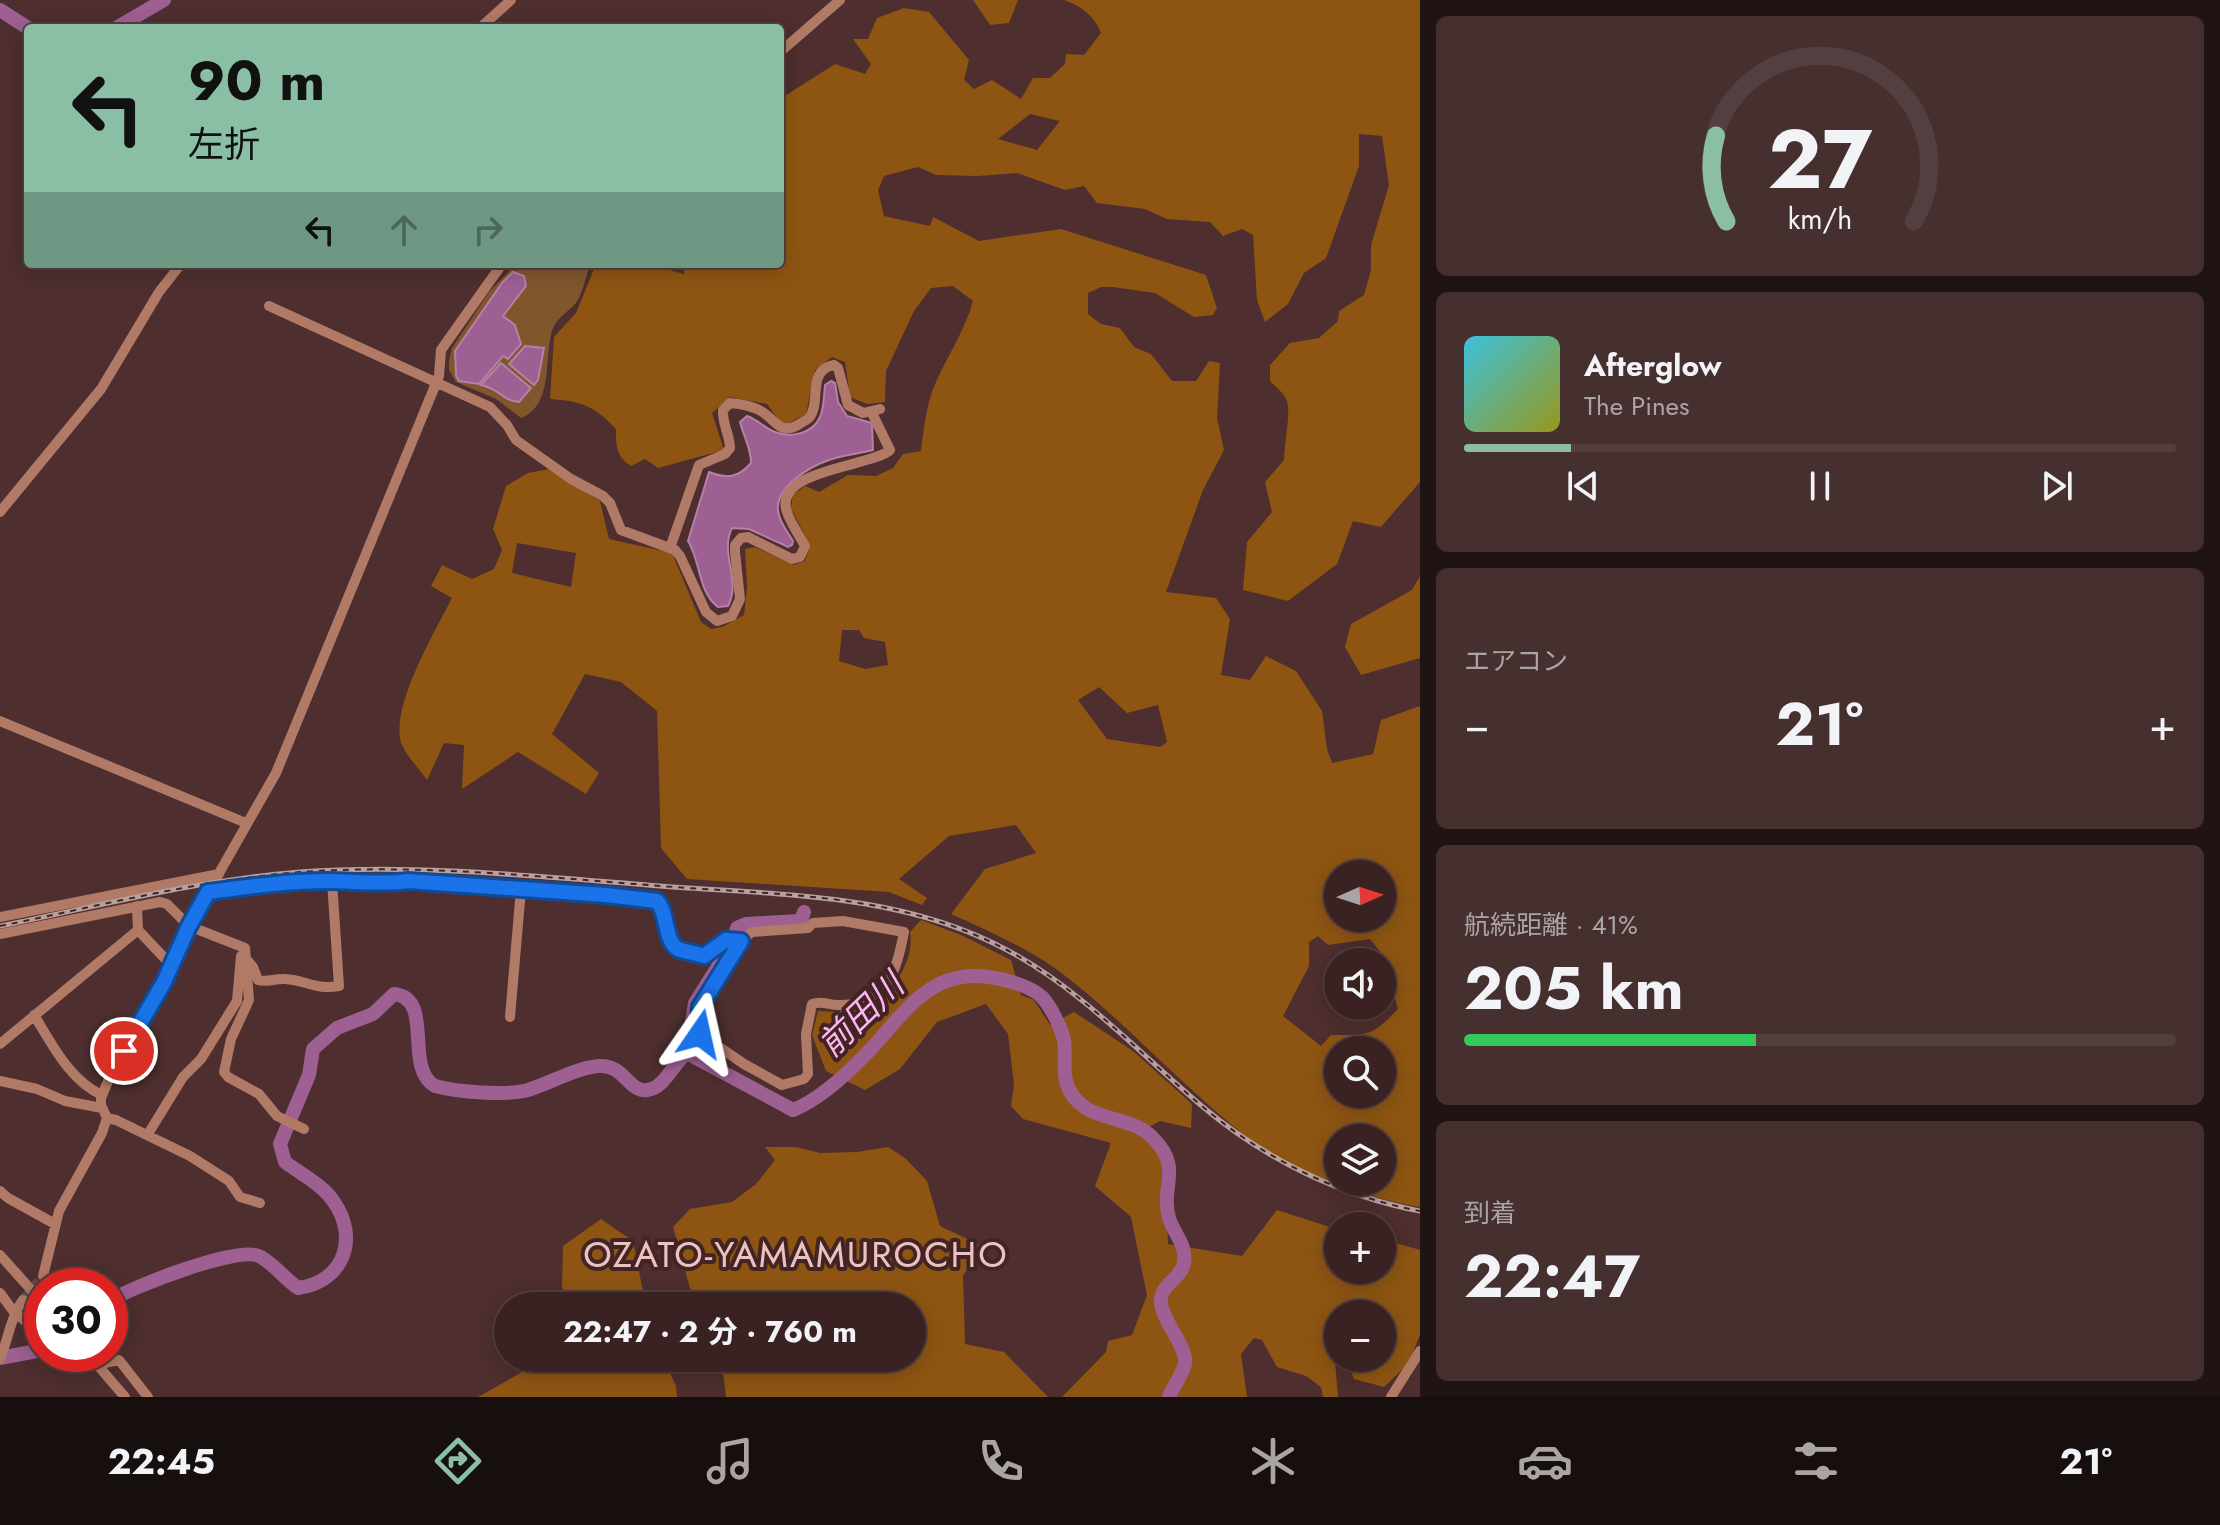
<!DOCTYPE html>
<html lang="ja">
<head>
<meta charset="utf-8">
<style>
	:root { --surface:#3a2222; --page:#452f2f; --text:#f1f3f6; --muted:#aba4a5; --line:#543f40; --accent:#8abfa5 }
	body { margin:0; font-family:Jost,"Noto Sans JP",sans-serif; background:var(--page); color:var(--text); height:100vh; display:flex; flex-direction:column; font-size:30px; white-space:nowrap }
	* { box-sizing:border-box; margin:0 }
	p { font-size:26px; color:var(--muted) }
	.icon { flex:none; width:44px; height:44px; fill:none; stroke:currentColor; stroke-width:2; stroke-linecap:round; stroke-linejoin:round }
	.map { position:relative; flex:1; overflow:hidden }
	.sheet { display:flex; flex-direction:column; gap:16px; padding:16px; background:#201313; width:800px }
	.sheet>* { flex:none }
	.guide { position:absolute; left:24px; top:24px; width:760px; height:244px; border-radius:8px; box-shadow:0 4px 20px #0003,0 0 0 2px var(--line); background:#8abfa5; color:#111; overflow:hidden }
	.needle { width:52px; rotate:87deg }
	.tools { position:absolute; left:1324px; top:860px; display:grid; gap:16px }
	.tools a { display:grid; place-items:center; width:72px; height:72px; border-radius:50%; background:var(--surface); box-shadow:0 4px 20px #0003,0 0 0 2px var(--line); font-size:40px }
	.speed { position:absolute; left:24px; top:1268px; display:flex; gap:16px; font-size:40px; font-weight:700; text-align:center }
	.speed>* { display:grid; place-content:center; width:104px; height:104px; border-radius:50%; background:var(--surface); box-shadow:0 4px 20px #0003,0 0 0 2px var(--line); line-height:1 }
	.speed .limit { border:12px solid #d22; background:#fff; color:#111 }
	.pin { position:absolute; display:grid; place-items:center; width:68px; height:68px; color:#fff; margin:-34px; border:4px solid #fff; border-radius:50%; box-shadow:0 2px 8px #0007 }
	.me { position:absolute; width:88px; margin:-44px; rotate:11deg; stroke-linejoin:round; filter:drop-shadow(0 0 6px #0008) }
	.turn { display:flex; align-items:center; gap:28px; height:168px; padding:0 32px; font-size:36px }
	.turn .icon { width:104px; height:104px; stroke-width:2.5 }
	.turn b { display:block; font-size:56px; line-height:68px }
	.lanes { display:flex; align-items:center; height:76px; padding:0 32px; background:#0003; justify-content:center; gap:40px; direction:ltr }
	.lanes .off { opacity:.35 }
	.big { font-size:60px; font-weight:700; line-height:1.1 }
	.sheet .tile { flex:1; display:flex; flex-direction:column; justify-content:center; gap:12px; min-width:0; padding:0 28px; border-radius:12px; background:var(--page) }
	.sheet .dial { align-items:center; gap:0 }
	.dial svg { height:208px; overflow:visible; fill:none; stroke:var(--line); stroke-width:7; stroke-linecap:round; text-anchor:middle }
	.dial text { fill:var(--text); stroke:none }
	.song { display:flex; align-items:center; gap:24px }
	.cover { width:96px; height:96px; border-radius:12px; background:linear-gradient(135deg,hsl(190 70% 55%),hsl(60 70% 35%)) }
	.played { height:8px; border-radius:4px; background:linear-gradient(90deg,var(--accent) 15%,var(--line) 15%) }
	.keys { display:flex; justify-content:space-around; direction:ltr }
	.heat { display:flex; justify-content:space-between; align-items:center; font-size:44px; direction:ltr }
	.charge { height:12px; border-radius:6px; background:linear-gradient(90deg,#34c759 41%,var(--line) 0) }
	.trip { position:absolute; left:494px; top:1292px; width:432px; height:80px; border-radius:40px; background:var(--surface); box-shadow:0 4px 20px #0003,0 0 0 2px var(--line); font-weight:700; line-height:80px; text-align:center }
	.dock { display:flex; height:128px; justify-content:space-around; align-items:center; background:#170e0e; color:var(--muted) }
	.dock .icon { width:56px; height:56px }
	.dock .current { color:var(--accent) }
	.dock b { font-size:36px; color:var(--text) }
	main { display:flex; flex:1; min-height:0 }
	.map>svg:first-child { display:block }
</style>
</head>
<body>
<main>
<div class="map">
<svg width="1420" height="1397" viewBox="0 0 1420 1397">
	<rect width="100%" height="100%" fill="#4e2e2e"/>
	<!-- green -->
	<path fill="#80562d" d="M516 264H590C586 276 584 288 578 300 572 310 558 316 553 328 543 356 555 405 521 418L496 399 456 382 449 370V360L452 348 489 292Z"/>
	<!-- forest -->
	<path fill="#8e5512" fill-rule="evenodd" d="M973 0H1018L1009 23 990 25Z
		M1063 0H1420V482L1381 527 1353 521 1337 564 1288 601 1243 590 1247 542 1272 512 1265 482 1284 460C1284 444 1291 415 1287 401 1285 394 1276 387 1270 381V365L1290 343 1319 338 1338 321 1339 311 1364 295 1371 270V245L1389 185 1382 136 1359 134V166L1326 258 1304 273 1288 304 1265 322 1257 300 1253 235 1242 229 1223 236 1210 222 1167 219 1145 209 1097 203 1084 186 1065 190 1017 173 978 176 936 175 918 167 884 176 878 190 884 216 930 226 933 217 979 241 1061 229 1206 275 1217 308 1213 315 1194 317 1155 293 1113 287H1101L1088 293V314L1101 324 1120 328 1134 347 1151 354 1172 381H1196L1209 361 1220 363 1217 418 1224 450 1203 490 1166 592 1216 598 1230 619 1221 675 1250 680 1266 656 1296 671 1322 711 1327 749 1332 763 1373 754 1381 720 1420 706V1207C1363 1197 1298 1175 1251 1140 1186 1091 1132 1028 1068 978 1034 951 991 932 951 914L985 869 1036 853 1016 825 949 836 899 879 927 898 922 905 889 892 687 879 661 848 657 711 621 682 585 674 552 734 599 773 586 794 518 752 462 789 464 745 444 743 427 780C419 768 402 752 400 738 394 701 434 633 452 598L431 586 442 565 472 579 494 569 502 550 493 529 506 486 528 473 549 469 600 501 609 539 672 553 701 622 711 629 722 627 744 615 747 588 745 549 755 547 793 565 805 561 810 546 791 508 793 495 805 486 819 492 848 475 876 476 893 468 903 454 921 451C924 428 926 404 936 382 948 355 965 330 973 301L953 286 931 288 914 311 886 371 885 402 867 404 850 397 845 362 832 357 815 370 806 414 783 426 767 404 730 397 712 413 724 450 658 468 645 459 631 466C616 456 616 446 616 429 595 406 581 401 550 399L554 337 576 313 594 269C625 260 653 265 684 274L685 264H780V99L835 64 865 74 871 64 853 39H868L877 18 904 8 929 12 969 60 964 80 974 89 992 80 1021 99 1033 78H1050L1065 64 1066 54 1084 55 1101 33C1095 17 1080 4 1063 0ZM1030 114 1060 121 1037 150 998 139ZM517 543 576 553 571 587 512 573ZM842 630H859L864 638 885 642 888 665 865 669 839 661ZM1099 687 1127 713 1158 705 1167 742 1160 747 1107 739 1078 700ZM1338 874H1382V918H1338ZM1318 936 1328 945 1370 939 1389 963 1382 968V990L1393 991 1398 1009C1371 1037 1369 1035 1331 1035L1321 1046 1283 1016 1309 966V942ZM1338 1050H1382V1094H1338ZM1338 1138H1382V1182H1338Z
		M1420 576V658L1361 675 1345 647 1351 624 1412 590Z
		M921 920 961 935 1011 960 1021 995 1034 1000 1050 1025 1074 1012 1133 1051 1192 1104 1191 1128 1160 1121 1149 1127 1165 1172 1168 1244 1242 1256 1277 1210 1336 1229 1338 1236V1270H1382V1239L1420 1250V1334L1409 1363 1384 1387 1354 1379 1346 1358H1382V1314H1338V1349L1334 1350 1338 1397H1323L1321 1387 1306 1376 1277 1367 1262 1340 1254 1338 1241 1354 1247 1397H1062L1106 1352 1108 1341 1132 1335 1147 1295 1131 1217 1095 1186 1111 1143 1023 1119 1011 1106 1014 1085 1008 1034 986 1004 937 1022 900 1069 865 1090 826 1071 812 1035 818 1011 836 1012 882 1002C898 980 914 959 910 932Z
		M765 1147H796L820 1153 857 1152 888 1147 905 1158 927 1181 940 1226 980 1245 963 1276 965 1344 1004 1352 1048 1397H726L723 1372 717 1358H912V1306H695L673 1227 690 1209 732 1202 756 1184 775 1160Z
		M601 1219 633 1241 646 1306H577L562 1288 563 1246Z
		M547 1358H663L676 1386 677 1397H478Z"/>
	<!-- water -->
	<path fill="#9e5f93" stroke="#b482a6" stroke-width="2" d="M513 272 524 276 526 286 503 316 515 325 521 344 508 359 503 356 479 384 459 381 456 376 455 351 502 283Z
		M525 346 544 348 538 380 534 385 509 364Z
		M501 363 531 388 519 402C503 401 500 389 481 385Z
		M831 381 835 383 838 402 847 416 872 423 873 450C858 454 842 455 829 460 811 466 779 485 778 506 777 518 786 530 793 541L792 545 788 547 749 529 732 528C719 554 742 580 728 606L718 607C698 592 701 562 688 541L709 472C727 479 738 478 751 463 751 447 744 438 740 422L747 416C758 420 765 428 775 432 790 438 813 434 820 417 824 408 824 395 825 385Z"/>
	<g fill="none" stroke-linecap="round" stroke-linejoin="round">
		<!-- river -->
		<path stroke="#9e5f93" stroke-width="14" d="M0 10 28 28
			M116 28 164 0
			M687 1053 695 1003 733 943 737 928 746 924 801 921 804 912
			M110 1301C131 1287 237 1246 259 1256 273 1263 285 1279 298 1288 344 1282 359 1238 334 1202 323 1185 301 1174 285 1162L280 1144 309 1075 313 1049 337 1028 373 1014 394 994C435 998 403 1068 435 1086 458 1092 505 1096 528 1090 551 1083 575 1068 599 1066 624 1064 629 1093 647 1090 665 1088 673 1063 687 1053L793 1110C821 1099 849 1072 869 1051 896 1023 920 983 962 977 983 973 1026 982 1042 997 1051 1007 1061 1027 1064 1040 1067 1059 1060 1075 1071 1093 1090 1124 1132 1114 1154 1139 1183 1169 1160 1186 1169 1218 1174 1234 1187 1245 1184 1263 1181 1280 1159 1284 1161 1303 1163 1322 1188 1348 1185 1364 1182 1376 1173 1386 1169 1397
			M0 1358 42 1350"/>
		<!-- minor-tunnel -->
		<path stroke="#654747" stroke-width="10" stroke-dasharray="10 5" stroke-linecap="butt" d="M23 1300 43 1276"/>
		<!-- minor -->
		<path stroke="#b17a66" stroke-width="10" d="M480 28 511 0
			M780 52 840 0
			M269 306 490 407 507 425 516 440 571 479 603 496 610 503 621 530 675 550 680 556 706 612 717 621 732 616 740 599 735 552V545L741 538 748 537 792 559 800 557 805 546C799 535 791 524 787 512 772 469 872 467 890 450L872 413
			M0 512 101 389 159 292 181 264
			M670 548 699 465 725 454 730 448C730 435 722 424 723 410L730 403C741 404 752 406 761 411 776 420 779 435 798 425 799 424 808 419 809 418 822 403 806 370 834 365L838 368 848 405 863 413 880 409
			M0 721 246 823
			M208 892C247 887 287 881 327 881 354 881 381 885 408 881L653 899 663 908 675 947 704 956 726 940 741 941 752 932 808 928 813 923 843 921 904 932C896 973 887 1006 837 1005 828 1005 821 1000 812 1004L806 1034 808 1074 804 1079 782 1085 744 1064 700 1034V1007L741 941
			M137 906 138 930 171 965
			M0 917 219 874
			M0 934 160 902 167 904 189 926 245 948 249 1000 231 1039 224 1072 228 1077 259 1094 277 1116 304 1129
			M248 961 253 967 258 980C267 983 275 978 285 979 306 980 313 990 339 986L332 881
			M34 1015C52 1044 70 1081 102 1095
			M510 1017 521 889
			M0 1044 138 930
			M0 1081 37 1089 65 1101 102 1108
			M107 1118 116 1120 190 1156 229 1181 240 1197 260 1203
			M148 1134 183 1077 201 1059 237 1001 241 956
			M0 1191 8 1198 55 1224
			M43 1276 59 1211 102 1133 107 1118 101 1105V1098L111 1074 164 982 189 926 276 773 439 376 441 350 502 264
			M0 1293 14 1312 42 1334
			M68 1354 89 1367 119 1360 148 1397
			M0 1359C8 1340 11 1316 23 1300
			M1391 1397 1420 1351"/>
		<!-- rail casing -->
		<g stroke="#b8a09f" stroke-width="5">
			<path id="rail" d="M0 926C99 906 199 880 300 872 429 863 559 879 688 888 797 895 908 897 1007 950 1082 990 1139 1053 1203 1107 1265 1159 1340 1196 1420 1211"/>
		</g>
		<!-- rail -->
		<use href="#rail" stroke="#432424" stroke-width="2" stroke-dasharray="6" stroke-linecap="butt"/>
		<!-- minor-bridge -->
		<path stroke="#b17a66" stroke-width="10" d="M0 1255 42 1302
			M88 1354 125 1397"/>
	</g>
	<g fill="none" stroke-linecap="round" stroke-linejoin="round">
		<!-- route casing -->
		<g stroke="#114b97" stroke-width="20">
			<path id="route" d="M124 1051 164 982 189 926 208 892C247 887 287 881 327 881 354 881 381 885 408 881L606 895 657 901C668 912 664 941 678 949 685 952 696 953 704 956L726 940 741 941 700 1007V1034"/>
		</g>
		<!-- route -->
		<use href="#route" stroke="#1a73e8" stroke-width="14"/>
	</g>
	<g text-anchor="middle" dominant-baseline="central" stroke-width="8" stroke-linejoin="round" paint-order="stroke">
		<!-- water labels -->
		<g font-size="34" font-style="italic" fill="#fcb5ee" stroke="#432424">
			<text transform="translate(861 1015) rotate(-44)">前田川</text>
		</g>
		<!-- quarter labels -->
		<g font-size="36" letter-spacing="2" fill="#ebc1c1" stroke="#432424">
			<text x="796" y="1254">OZATO-YAMAMUROCHO</text>
		</g>
	</g>
</svg>
<div class="tools">
<a><svg class="needle" viewBox="-14 -14 28 28"><path d="M0-13l5 13h-10z" fill="#e53935"/><path d="M0 13l5-13h-10z" fill="#aba4a5"/></svg></a>
<a><svg class="icon" aria-label="sound" viewBox="0 0 24 24"><path d="M4 9h4l5-4v14l-5-4H4zM17 9q2 3 0 6"/></svg></a>
<a><svg class="icon" aria-label="search" viewBox="0 0 24 24"><circle cx="10" cy="10" r="6"/><path d="M15 15l6 6"/></svg></a>
<a><svg class="icon" aria-label="layers" viewBox="0 0 24 24"><path d="M12 4l9 5-9 5-9-5zM3 14l9 5 9-5"/></svg></a>
<a>+</a>
<a>−</a>
</div>
<div class="speed"><div class="limit">30</div></div>
<div class="pin" style="left:124px;top:1051px;background:#d93025"><svg class="icon" aria-label="arrive" viewBox="0 0 24 24"><path d="M6 21V4h12l-3 4 3 4H6"/></svg></div>
<svg class="me" style="left:700px;top:1034px" viewBox="-20 -20 40 40"><path d="M0-17L14 15 0 8-14 15z" fill="#1a73e8" stroke="#fff" stroke-width="4"/></svg>
<div class="trip">22:47 · 2 分 · 760 m</div>
<div class="guide">
<div class="turn"><svg class="icon" aria-label="left" viewBox="0 0 24 24"><path d="M17 20v-9H6M10 6l-5 5 5 5"/></svg><div><b>90 m</b>左折</div></div>
<div class="lanes"><svg class="icon" aria-label="left" viewBox="0 0 24 24"><path d="M17 20v-9H6M10 6l-5 5 5 5"/></svg><svg class="icon off" aria-label="ahead" viewBox="0 0 24 24"><path d="M12 20V5M6 11l6-6 6 6"/></svg><svg class="icon off" aria-label="right" viewBox="0 0 24 24"><path d="M7 20v-9h11M14 6l5 5-5 5"/></svg></div>
</div>
</div>
<section class="sheet">
<div class="tile dial"><svg viewBox="0 0 100 80">
<path d="M14 69A42 42 0 1 1 86 69"/>
<path d="M14 69A42 42 0 0 1 10 36" stroke="#8abfa5"/>
<text x="50" y="56" font-size="32" font-weight="700">27</text>
<text x="50" y="72" font-size="11">km/h</text>
</svg></div>
<div class="tile">
<div class="song"><i class="cover"></i><div><b>Afterglow</b><p>The Pines</p></div></div>
<div class="played"></div>
<div class="keys"><svg class="icon" aria-label="previous" viewBox="0 0 24 24"><path d="M18 5L8 12l10 7zM5 5v14"/></svg><svg class="icon" aria-label="pause" viewBox="0 0 24 24"><path d="M8 5v14M16 5v14"/></svg><svg class="icon" aria-label="next" viewBox="0 0 24 24"><path d="M6 5l10 7-10 7zM19 5v14"/></svg></div>
</div>
<div class="tile"><p>エアコン</p>
<div class="heat"><a>−</a><b class="big">21°</b><a>+</a></div>
</div>
<div class="tile"><p>航続距離 · 41%</p><b class="big">205 km</b><div class="charge"></div></div>
<div class="tile"><p>到着</p><b class="big">22:47</b></div>
</section>
</main>
<nav class="dock">
<b>22:45</b>
<svg class="icon current" aria-label="directions" viewBox="0 0 24 24"><path d="M12 3l9 9-9 9-9-9zM9 14v-3h6M13 9l2 2-2 2"/></svg>
<svg class="icon" aria-label="music" viewBox="0 0 24 24"><path d="M9 18V5l10-2v13"/><circle cx="6" cy="18" r="3"/><circle cx="16" cy="16" r="3"/></svg>
<svg class="icon" aria-label="phone" viewBox="0 0 24 24"><path d="M5 4h4l2 5-3 2q2 4 5 5l2-3 5 2v4C11 20 4 13 5 4z"/></svg>
<svg class="icon" aria-label="climate" viewBox="0 0 24 24"><path d="M12 3v18M4 7l16 10M4 17L20 7"/></svg>
<svg class="icon" aria-label="car" viewBox="0 0 24 24"><path d="M5 17H2v-5l4-1 3-4h7l3 4 3 1v5h-3M9 17h6M6 11h13"/><circle cx="7" cy="17" r="2"/><circle cx="17" cy="17" r="2"/></svg>
<svg class="icon" aria-label="filters" viewBox="0 0 24 24"><path d="M4 7h16M4 17h16"/><circle cx="9" cy="7" r="2"/><circle cx="15" cy="17" r="2"/></svg>
<b>21°</b>
</nav>
</body>
</html>
